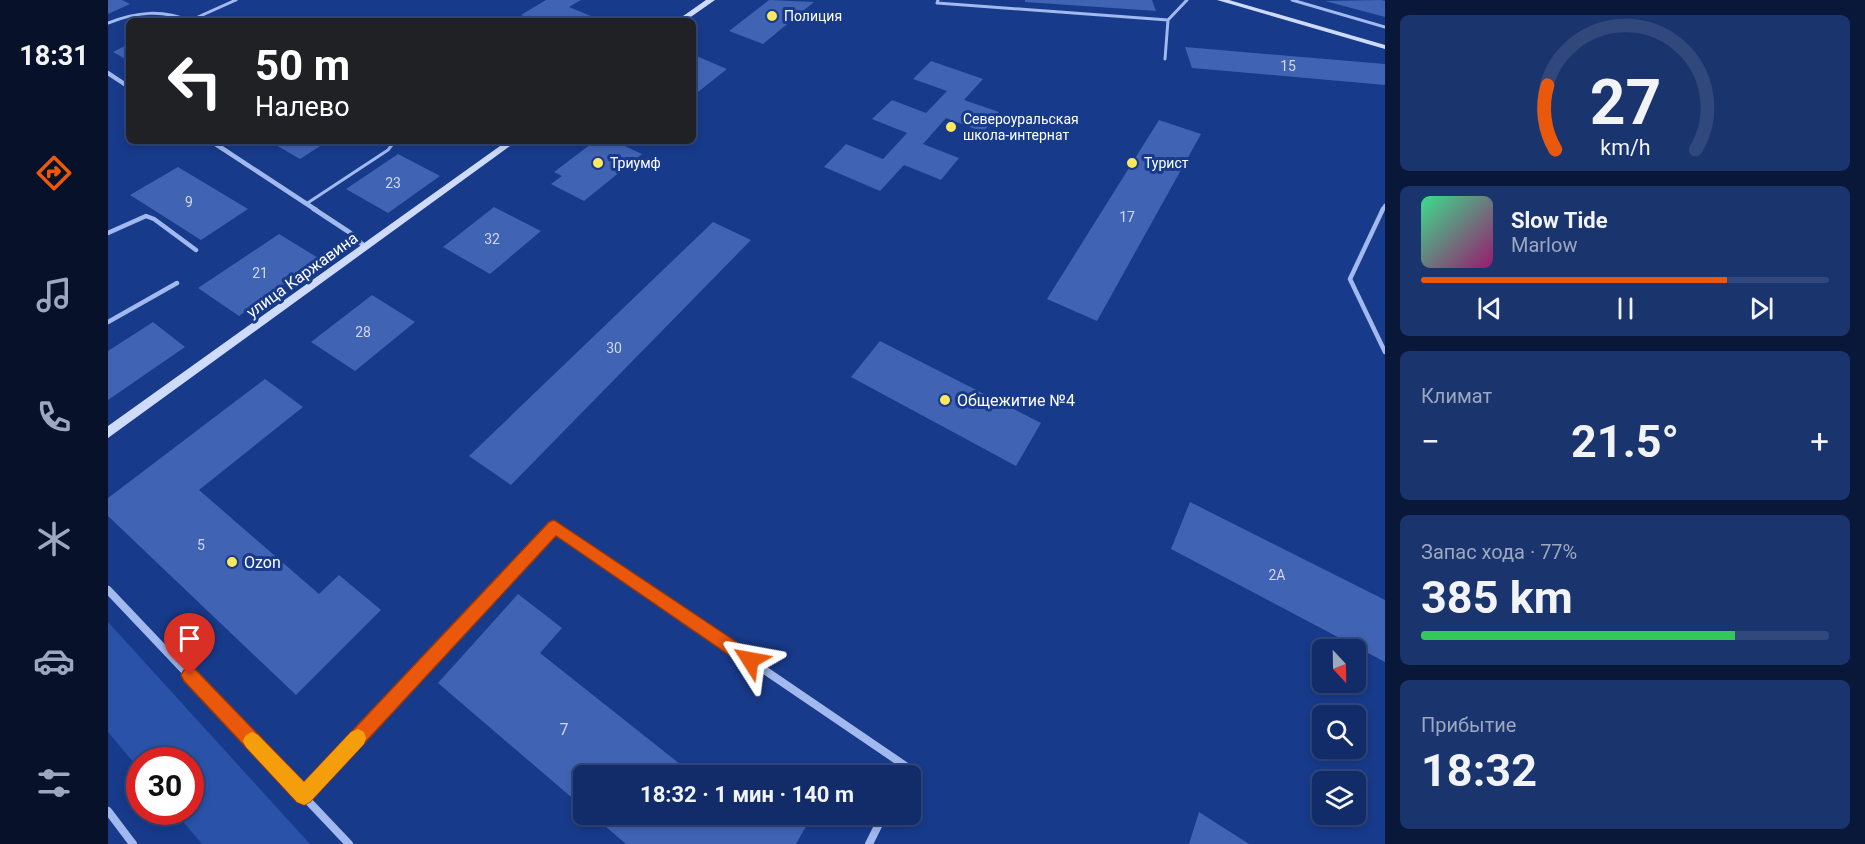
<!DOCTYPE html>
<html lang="ru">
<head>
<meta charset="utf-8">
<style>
	:root { --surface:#112c68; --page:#1a346e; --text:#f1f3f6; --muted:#9ca7c0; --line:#30487c; --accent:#ea580c }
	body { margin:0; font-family:Roboto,sans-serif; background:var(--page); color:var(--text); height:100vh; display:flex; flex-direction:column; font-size:22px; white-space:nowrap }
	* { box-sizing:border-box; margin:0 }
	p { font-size:20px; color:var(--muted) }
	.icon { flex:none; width:33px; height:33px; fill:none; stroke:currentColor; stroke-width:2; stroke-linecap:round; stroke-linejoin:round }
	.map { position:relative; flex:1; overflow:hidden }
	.side { display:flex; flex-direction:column; gap:15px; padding:15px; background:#091839; width:480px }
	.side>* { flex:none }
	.banner { position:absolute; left:18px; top:18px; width:570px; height:126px; border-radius:9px; box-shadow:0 3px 9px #0003,0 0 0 2px var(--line); background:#202124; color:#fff; overflow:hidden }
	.needle { width:39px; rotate:158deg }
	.controls { position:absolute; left:1204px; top:639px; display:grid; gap:12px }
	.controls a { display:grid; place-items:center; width:54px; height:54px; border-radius:9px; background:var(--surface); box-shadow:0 3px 9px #0003,0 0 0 2px var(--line); font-size:30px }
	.speed { position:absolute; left:18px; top:747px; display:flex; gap:12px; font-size:30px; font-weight:700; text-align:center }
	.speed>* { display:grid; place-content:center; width:78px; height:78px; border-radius:50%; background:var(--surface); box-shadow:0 3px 9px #0003,0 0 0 2px var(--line); line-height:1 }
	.speed .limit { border:9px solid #d22; background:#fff; color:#111 }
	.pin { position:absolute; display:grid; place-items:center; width:51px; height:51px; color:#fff; margin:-62px -26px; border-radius:50% 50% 50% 0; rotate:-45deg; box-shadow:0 0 6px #0007 }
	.pin .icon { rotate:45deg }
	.me { position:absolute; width:66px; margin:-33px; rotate:304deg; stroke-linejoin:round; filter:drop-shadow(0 0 4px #0008) }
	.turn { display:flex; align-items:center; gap:21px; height:126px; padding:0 30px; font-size:27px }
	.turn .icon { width:78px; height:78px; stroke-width:2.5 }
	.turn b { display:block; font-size:42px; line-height:51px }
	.big { font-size:45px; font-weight:700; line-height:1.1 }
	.side .card { flex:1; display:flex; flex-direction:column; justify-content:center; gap:9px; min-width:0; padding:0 21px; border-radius:9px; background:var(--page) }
	.side .dial { align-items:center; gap:0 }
	.dial svg { height:156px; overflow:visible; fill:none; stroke:var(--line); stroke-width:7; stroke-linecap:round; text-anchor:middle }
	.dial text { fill:var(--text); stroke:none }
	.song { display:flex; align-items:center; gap:18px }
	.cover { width:72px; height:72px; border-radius:9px; background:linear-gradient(135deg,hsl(150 70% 55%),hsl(320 70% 35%)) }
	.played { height:6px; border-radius:3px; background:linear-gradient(90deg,var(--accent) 75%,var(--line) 75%) }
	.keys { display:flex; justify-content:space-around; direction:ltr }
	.heat { display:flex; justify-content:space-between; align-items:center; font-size:33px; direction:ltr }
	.charge { height:9px; border-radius:4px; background:linear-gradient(90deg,#34c759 77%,var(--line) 0) }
	.trip { position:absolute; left:465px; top:765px; width:348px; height:60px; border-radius:9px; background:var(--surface); box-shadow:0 3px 9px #0003,0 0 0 2px var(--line); font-weight:700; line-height:60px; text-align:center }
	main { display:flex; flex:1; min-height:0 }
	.menu { display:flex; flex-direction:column; width:108px; justify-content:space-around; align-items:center; background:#07122a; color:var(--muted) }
	.menu .icon { width:42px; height:42px }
	.menu .on { color:var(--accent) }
	.menu b { font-size:27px; color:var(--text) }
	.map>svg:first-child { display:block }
</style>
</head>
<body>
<main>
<nav class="menu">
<b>18:31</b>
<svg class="icon on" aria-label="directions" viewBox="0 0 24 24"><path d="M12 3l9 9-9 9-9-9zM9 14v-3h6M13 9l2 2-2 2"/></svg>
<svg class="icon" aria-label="music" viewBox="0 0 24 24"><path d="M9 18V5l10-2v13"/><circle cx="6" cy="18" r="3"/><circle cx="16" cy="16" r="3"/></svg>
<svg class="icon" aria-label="phone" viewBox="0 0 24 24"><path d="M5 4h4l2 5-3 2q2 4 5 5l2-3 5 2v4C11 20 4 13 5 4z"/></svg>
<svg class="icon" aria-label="climate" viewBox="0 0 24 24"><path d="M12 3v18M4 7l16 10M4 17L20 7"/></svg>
<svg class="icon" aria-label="car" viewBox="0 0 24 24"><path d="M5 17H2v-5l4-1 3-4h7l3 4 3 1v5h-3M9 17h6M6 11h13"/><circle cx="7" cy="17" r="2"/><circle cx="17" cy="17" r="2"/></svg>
<svg class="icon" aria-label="filters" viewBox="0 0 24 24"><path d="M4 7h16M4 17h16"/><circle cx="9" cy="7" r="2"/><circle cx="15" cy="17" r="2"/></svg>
</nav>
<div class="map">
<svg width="1277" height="844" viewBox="0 0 1277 844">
	<rect width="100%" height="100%" fill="#173a8a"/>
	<!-- green -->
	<path fill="#2a52a9" d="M0 622 202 844H94L67 812H82V760H32L31 769 0 732Z"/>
	<!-- building -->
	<path fill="#4063b3" d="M0 0H14L22 4 0 14Z
		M438 0H473L461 7 483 16 475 21H427L413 15Z
		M661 0 706 2 655 44 621 31Z
		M917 0H1044L1048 11 917 2Z
		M1273 0 1277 1V17L1217 1Z
		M21 44V61L5 52Z
		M1077 47 1277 64V85L1084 68Z
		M586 55 619 69 585 96V56Z
		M823 61 875 79 856 100 891 112 875 132 838 118 815 144 851 158 833 180 796 165 772 191 716 167 738 144 775 159 799 133 764 119 784 100 818 113 839 91 805 79Z
		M1051 120 1093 134 989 321 939 299Z
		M161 141H220L192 159Z
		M487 141H506L534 154 476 201 443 184 454 176 446 172Z
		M290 154 332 176 280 213 238 189Z
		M70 167 140 209 93 240 22 195Z
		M386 207 433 231 382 274 335 247Z
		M605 222 643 240 403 485 361 456Z
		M171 234 212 259 131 316 90 288Z
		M264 295 307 322 247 371 203 342Z
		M45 322 77 347 0 400V351Z
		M772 341 933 423 908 466 743 377Z
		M157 379 195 407 91 490 211 594 231 575 273 610 188 695 0 516V498Z
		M1082 502 1277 600V662L1063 549Z
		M410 594 454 628 432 653 587 776H476V808L330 683Z
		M1091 812 1141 844H1081Z
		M483 814H693L701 821 688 844H518Z"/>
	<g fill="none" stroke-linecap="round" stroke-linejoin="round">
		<!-- lane-far1 -->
		<path stroke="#a1b9ee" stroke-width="3" d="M830 0 829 3 1060 20 1079 0
			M1184 0 1277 27
			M81 21 128 0
			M0 23C28 12 54 9 82 21
			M1057 59 1060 20
			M198 204 280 150 287 141
			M1274 210 1277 205"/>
		<!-- lane -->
		<path stroke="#a1b9ee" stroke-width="4.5" d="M1275 209 1242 279 1277 352
			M0 233 38 216 46 219 88 250
			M0 322 69 283"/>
		<!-- street-far2 -->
		<path stroke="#a1b9ee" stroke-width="4.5" d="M0 73 21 87
			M103 141 208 210"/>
		<!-- street-far1 -->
		<path stroke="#a1b9ee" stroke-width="5" d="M206 209 241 232 257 247"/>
		<!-- street -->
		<path stroke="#a1b9ee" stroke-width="8" d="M0 590 241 844
			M196 795 446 527 799 767 795 776
			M0 811 25 844
			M761 844 776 814"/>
		<!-- secondary -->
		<path fill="#cedbfa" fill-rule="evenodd" d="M598 0H607L577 21H568Z
			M1109 0H1121L1277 45V49Z
			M399 141H409L0 438V426Z"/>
	</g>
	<!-- route -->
	<path fill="#ea580c" stroke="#983908" stroke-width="1.5" d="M446 520 648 655 651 660 648 666 642 669 637 666 448 536 202 802 196 805 189 802 76 681 73 675 76 670 82 667 88 670 196 782 441 522Z"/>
	<!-- slow -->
	<path fill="#f59e0b" d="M250 729 256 732 258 738 256 744 202 802 196 805 189 802 138 747 135 741 138 735 144 732 150 735 196 782 243 732Z"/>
	<!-- markers -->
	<g fill="#ffe75e" stroke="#173a8a" stroke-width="2">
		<circle cx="664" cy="16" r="6"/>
		<circle cx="843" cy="127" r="6"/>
		<circle cx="490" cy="163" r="6"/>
		<circle cx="1024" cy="163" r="6"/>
		<circle cx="837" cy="400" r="6"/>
		<circle cx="124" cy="562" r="6"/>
	</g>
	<g text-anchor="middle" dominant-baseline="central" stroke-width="6" stroke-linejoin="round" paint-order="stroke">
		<!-- far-poi labels -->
		<g font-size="14" fill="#fff" stroke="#173a8a" text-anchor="start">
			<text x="676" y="16">Полиция</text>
			<text x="855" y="119">Североуральская<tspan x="855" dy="16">школа-интернат</tspan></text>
			<text x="502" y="163">Триумф</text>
			<text x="1036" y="163">Турист</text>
		</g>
		<!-- number labels -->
		<g font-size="14" fill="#cfd8ec">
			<text x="1180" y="66">15</text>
			<text x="285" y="183">23</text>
			<text x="81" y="202">9</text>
			<text x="1019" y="217">17</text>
			<text x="384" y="239">32</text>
			<text x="152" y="273">21</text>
			<text x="255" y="332">28</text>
			<text x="506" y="348">30</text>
			<text x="93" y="545">5</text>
			<text x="1169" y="575">2А</text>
		</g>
		<!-- street labels -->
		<g font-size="16" fill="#fff" stroke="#173a8a">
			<text transform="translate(194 275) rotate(-36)">улица Каржавина</text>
		</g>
		<!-- poi labels -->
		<g font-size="16" fill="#fff" stroke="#173a8a" text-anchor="start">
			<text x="849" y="400">Общежитие №4</text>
			<text x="136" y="562">Ozon</text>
		</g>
		<!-- near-number labels -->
		<g font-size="16" fill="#cfd8ec">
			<text x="456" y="729">7</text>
		</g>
	</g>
</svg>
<div class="controls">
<a><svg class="needle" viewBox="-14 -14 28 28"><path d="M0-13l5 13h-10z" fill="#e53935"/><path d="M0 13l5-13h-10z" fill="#9ca7c0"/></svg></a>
<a><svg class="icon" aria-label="search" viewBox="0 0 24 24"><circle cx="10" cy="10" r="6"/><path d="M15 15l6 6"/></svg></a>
<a><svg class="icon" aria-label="layers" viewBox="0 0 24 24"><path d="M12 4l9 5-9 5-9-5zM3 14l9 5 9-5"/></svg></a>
</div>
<div class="speed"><div class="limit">30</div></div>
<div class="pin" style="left:82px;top:675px;background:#d93025"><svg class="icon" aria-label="arrive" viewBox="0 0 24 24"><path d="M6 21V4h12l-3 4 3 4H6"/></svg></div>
<svg class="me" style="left:642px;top:660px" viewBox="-20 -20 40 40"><path d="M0-17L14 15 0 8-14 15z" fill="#ea580c" stroke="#fff" stroke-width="4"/></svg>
<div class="trip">18:32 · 1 мин · 140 m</div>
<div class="banner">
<div class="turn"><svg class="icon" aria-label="left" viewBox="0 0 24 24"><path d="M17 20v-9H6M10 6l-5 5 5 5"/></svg><div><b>50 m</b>Налево</div></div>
</div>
</div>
<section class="side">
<div class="card dial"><svg viewBox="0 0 100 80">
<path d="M14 69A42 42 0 1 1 86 69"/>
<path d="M14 69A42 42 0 0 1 10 36" stroke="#ea580c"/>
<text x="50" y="56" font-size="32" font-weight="700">27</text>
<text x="50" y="72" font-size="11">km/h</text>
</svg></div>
<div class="card">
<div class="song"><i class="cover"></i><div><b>Slow Tide</b><p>Marlow</p></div></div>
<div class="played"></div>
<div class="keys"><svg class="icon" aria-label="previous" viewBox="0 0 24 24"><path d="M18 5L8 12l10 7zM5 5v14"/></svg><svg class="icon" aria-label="pause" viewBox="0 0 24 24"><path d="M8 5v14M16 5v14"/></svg><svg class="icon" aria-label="next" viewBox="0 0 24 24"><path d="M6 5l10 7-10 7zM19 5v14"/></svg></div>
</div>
<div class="card"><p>Климат</p>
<div class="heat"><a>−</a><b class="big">21.5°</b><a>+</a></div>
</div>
<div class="card"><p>Запас хода · 77%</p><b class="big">385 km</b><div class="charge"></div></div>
<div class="card"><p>Прибытие</p><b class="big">18:32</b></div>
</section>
</main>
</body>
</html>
